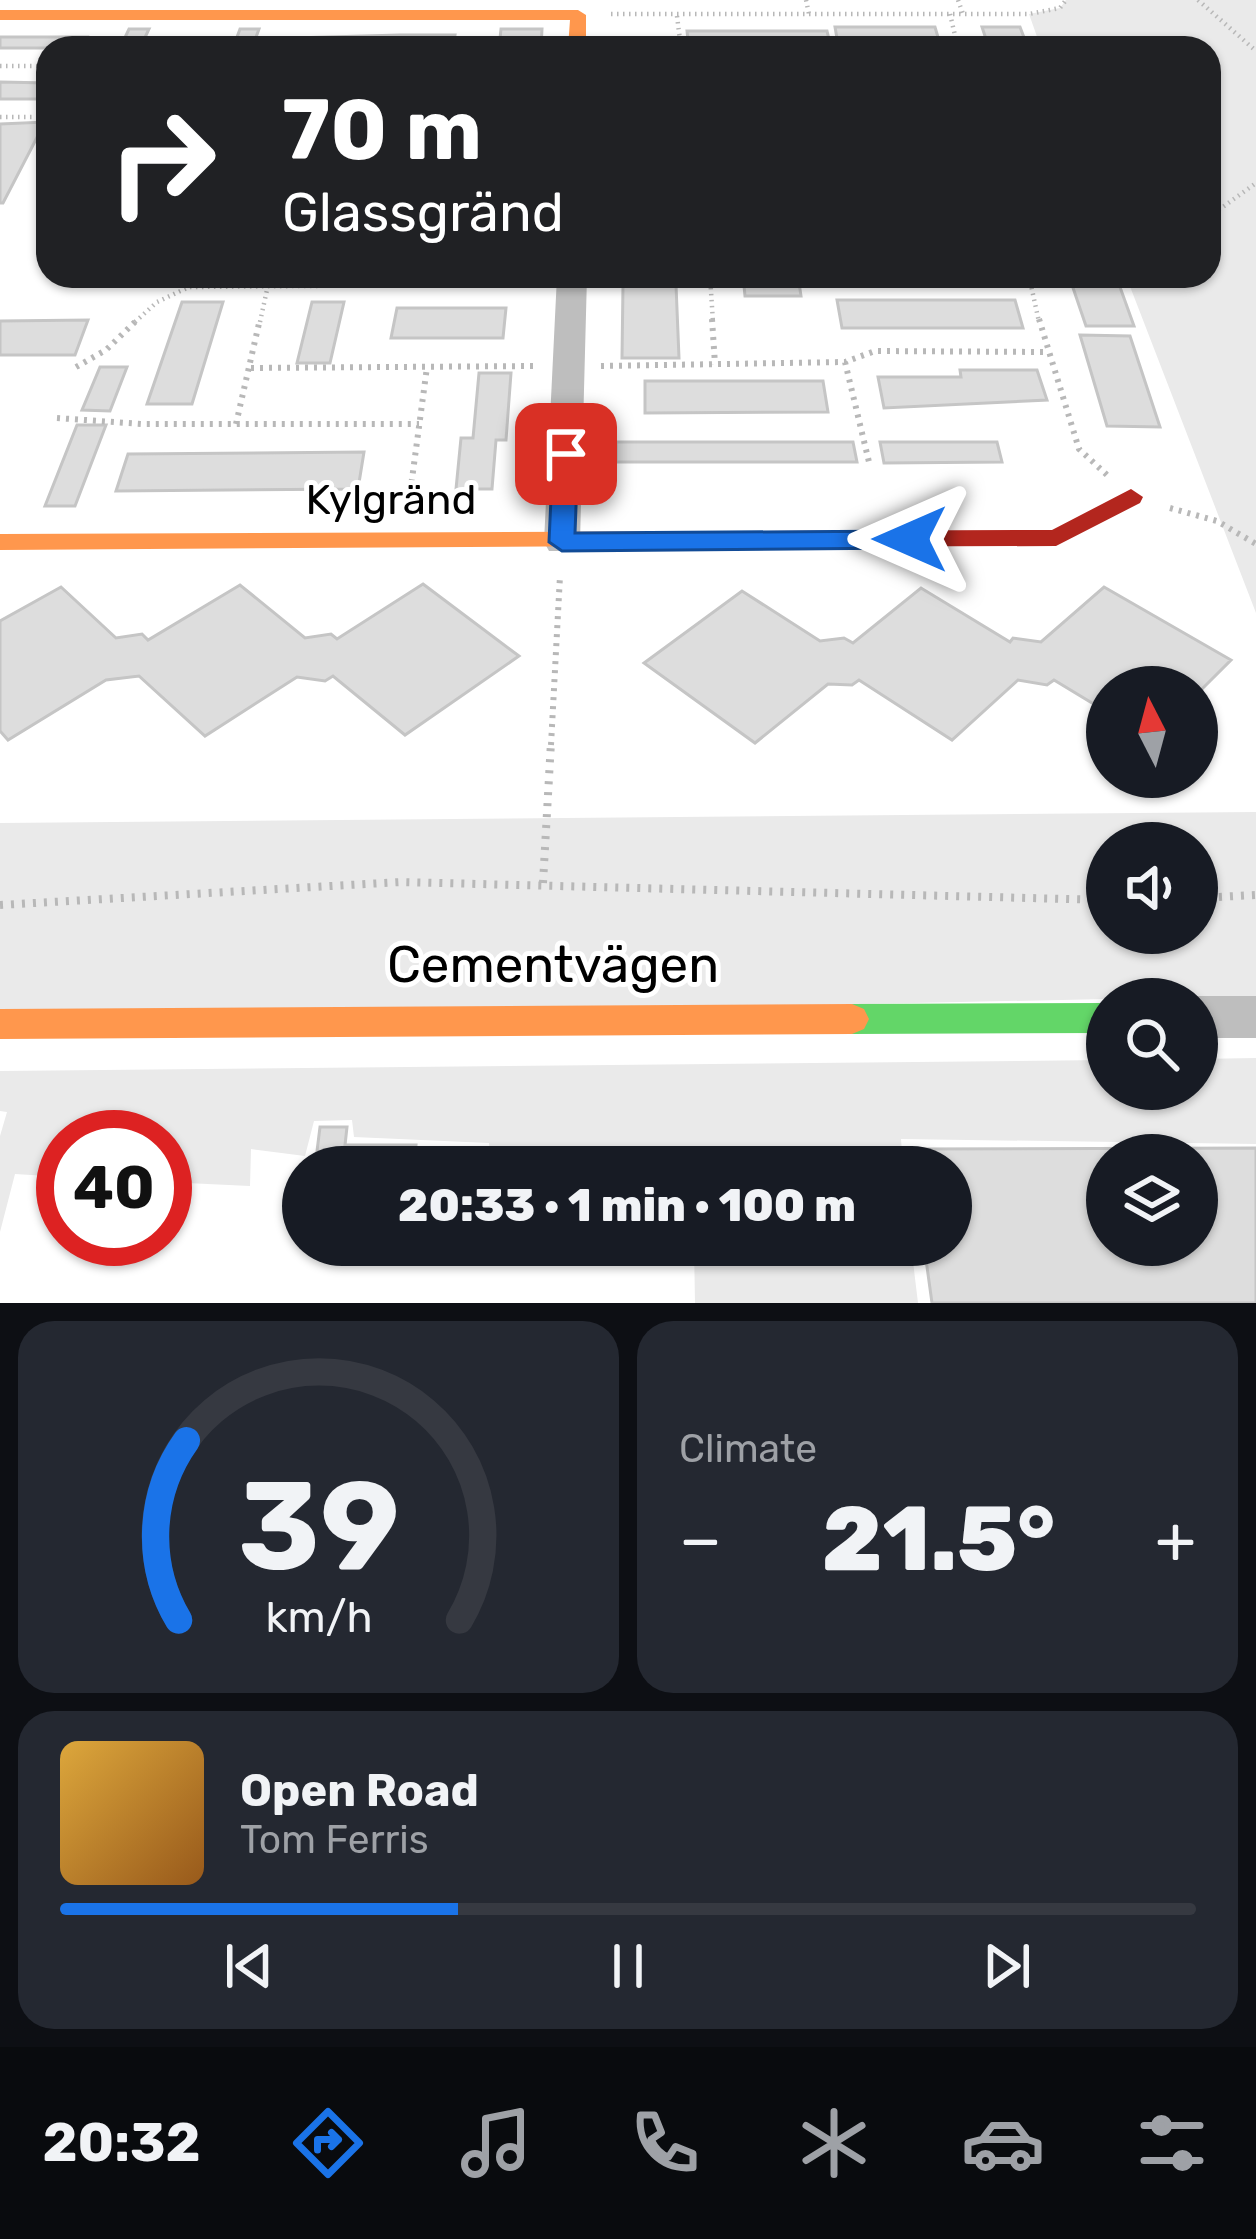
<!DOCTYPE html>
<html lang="en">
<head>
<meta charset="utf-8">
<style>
	:root { --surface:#171b24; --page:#242831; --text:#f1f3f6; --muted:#9ea1a6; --line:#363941; --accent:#1a73e8 }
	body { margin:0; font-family:Rubik,sans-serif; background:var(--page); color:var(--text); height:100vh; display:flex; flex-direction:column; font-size:45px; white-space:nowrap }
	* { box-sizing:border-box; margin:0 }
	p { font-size:39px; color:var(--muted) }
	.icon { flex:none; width:66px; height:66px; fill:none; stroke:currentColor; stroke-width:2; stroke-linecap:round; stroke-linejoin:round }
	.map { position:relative; height:1303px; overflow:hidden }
	.panel { display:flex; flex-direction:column; gap:18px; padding:18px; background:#0d0f14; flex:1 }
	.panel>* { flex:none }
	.hud { position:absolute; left:36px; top:36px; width:1185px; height:252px; border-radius:36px; box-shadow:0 3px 9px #0004; background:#202124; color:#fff; overflow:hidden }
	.needle { width:78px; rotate:354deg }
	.buttons { position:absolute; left:1086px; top:666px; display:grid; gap:24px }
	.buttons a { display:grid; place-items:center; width:132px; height:132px; border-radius:50%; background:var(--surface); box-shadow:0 3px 9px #0004; font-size:60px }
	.speed { position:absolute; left:36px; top:1110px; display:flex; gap:24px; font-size:60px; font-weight:700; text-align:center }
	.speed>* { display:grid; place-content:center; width:156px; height:156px; border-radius:50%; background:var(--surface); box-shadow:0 3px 9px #0004; line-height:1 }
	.speed .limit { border:18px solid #d22; background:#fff; color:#111 }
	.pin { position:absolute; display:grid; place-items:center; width:102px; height:102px; color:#fff; margin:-51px; border-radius:24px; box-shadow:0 6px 18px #0006 }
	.me { position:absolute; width:132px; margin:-66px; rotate:270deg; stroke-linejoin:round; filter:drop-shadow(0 0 9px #0008) }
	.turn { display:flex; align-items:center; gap:42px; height:252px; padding:0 48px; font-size:54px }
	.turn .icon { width:156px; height:156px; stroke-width:2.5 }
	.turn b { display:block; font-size:84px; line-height:102px }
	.big { font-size:90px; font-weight:800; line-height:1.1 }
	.panel .tile { flex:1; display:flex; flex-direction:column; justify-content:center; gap:18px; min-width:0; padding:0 42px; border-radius:36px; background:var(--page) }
	.panel .dial { align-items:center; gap:0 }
	.dial svg { height:312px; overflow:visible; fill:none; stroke:var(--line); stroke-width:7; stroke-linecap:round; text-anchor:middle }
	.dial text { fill:var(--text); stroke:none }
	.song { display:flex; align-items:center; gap:36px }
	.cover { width:144px; height:144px; border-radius:18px; background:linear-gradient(135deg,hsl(40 70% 55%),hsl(30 70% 35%)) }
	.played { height:12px; border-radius:6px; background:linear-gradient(90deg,var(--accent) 35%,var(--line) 35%) }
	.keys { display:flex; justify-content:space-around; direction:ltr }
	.heat { display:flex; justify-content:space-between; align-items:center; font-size:66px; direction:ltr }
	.panel .tiles { flex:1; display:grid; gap:18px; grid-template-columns:1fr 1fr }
	.tile:last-child { grid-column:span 2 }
	.trip { position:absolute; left:282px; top:1146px; width:690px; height:120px; border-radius:60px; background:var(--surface); box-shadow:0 3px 9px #0004; font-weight:800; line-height:120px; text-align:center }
	.dock { display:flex; height:192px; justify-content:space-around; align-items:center; background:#090b0e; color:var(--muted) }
	.dock .icon { width:84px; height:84px }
	.dock .on { color:var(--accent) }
	.dock b { font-size:54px; color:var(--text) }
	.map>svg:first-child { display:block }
</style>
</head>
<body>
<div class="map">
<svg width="1256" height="1303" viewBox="0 0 1256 1303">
	<rect width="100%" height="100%" fill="#fff"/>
	<!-- green -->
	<path fill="#eaeaea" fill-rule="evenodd" d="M1066 0H1256V613L1126 276H1209V48H1041L1029 14 1060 8Z
		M1256 812V1003L1107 999 0 1022V823ZM1107 843H1197V933H1107Z
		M1256 1058V1144L901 1139 903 1167H491L489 1143 354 1137 352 1120 314 1121 305 1156 251 1149 250 1186 165 1182V1137H63V1177L15 1174 0 1232V1136L7 1112 0 1111V1071L1107 1060V1089H1197V1059Z
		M694 1245H911L918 1303H695Z"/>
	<!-- building -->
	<path fill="#ddd" stroke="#c5c5c5" stroke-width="3" fill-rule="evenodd" d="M835 27H935L940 44H838Z
		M982 27H1020L1028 48H989Z
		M129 29H149L140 48H120Z
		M240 29H259L252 48H233Z
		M501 29H542L541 48H499Z
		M687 31H827L831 48H689Z
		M400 35H455L453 46 290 48 293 38Z
		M0 37H87L81 48H0Z
		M620 38H658L659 48H620Z
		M0 82 48 83V99H0Z
		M45 122 3 203H0V124Z
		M743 276H798L801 296H745Z
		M1069 276H1116L1134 326H1086Z
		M623 285H676L679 358H622Z
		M837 300H1015L1023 328H842Z
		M182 302H223L192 404H147Z
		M312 302H344L330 363H297Z
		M397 308H506L503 338H391Z
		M88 320 75 355H0V321Z
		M1080 335 1130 336 1160 427 1107 426Z
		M100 367H127L110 411 82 410Z
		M960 370H1037L1047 400 884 408 878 377H961Z
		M479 373H511L506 440H496L492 489H456L461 438H473Z
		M645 381H823L828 412 645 413Z
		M77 425H106L75 506H45Z
		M616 442H853L857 462H616Z
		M880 442H997L1002 462 884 463Z
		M364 452 358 489 116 491 128 454Z
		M423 584 519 656 405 735 333 676 325 681 297 677 205 736 139 676 106 680 8 740 0 731V621L61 587 116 638 142 634 148 640 240 585 305 638 331 634 337 639Z
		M1104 587 1231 660 1197 694V687H1107V712L1054 680 1047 685 1018 680 952 740 859 680 852 685 828 684 755 743 644 663 742 591 820 641 844 638 853 643 921 588 1010 642 1013 638 1041 642Z
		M320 1127H347L345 1145H416L414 1167H315Z
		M1256 1148V1303H932L924 1245H951V1167H914L912 1149ZM1107 1155H1197V1245H1107Z"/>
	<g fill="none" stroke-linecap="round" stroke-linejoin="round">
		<!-- path-far2 -->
		<path stroke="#b8b8b8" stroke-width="4.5" stroke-dasharray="1.5 4.5" stroke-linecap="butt" d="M806 0 809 14
			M958 0 963 14
			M1198 0 1256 51
			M611 14H1029L1060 8 1066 0
			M950 14 958 48
			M677 16 681 48
			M0 66H48
			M0 117H48
			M1209 217 1256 183
			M710 276 713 322
			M1029 276 1039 322
			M135 322 157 302 189 287 541 284
			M260 322 270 276"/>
		<!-- path-far1 -->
		<path stroke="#b8b8b8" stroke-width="6" stroke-dasharray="3 6" stroke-linecap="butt" d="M712 319 715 364
			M1039 319 1079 449 1107 475
			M845 362 869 462
			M601 366 845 362 875 351 1046 352
			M76 367 106 350 138 319
			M251 368 534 366
			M57 418 142 424H419
			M236 424 260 319
			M1170 508 1217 521 1256 544
			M408 509 427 367
			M551 745 560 576"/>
		<!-- path -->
		<path stroke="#b8b8b8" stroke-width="8" stroke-dasharray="3 8" stroke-linecap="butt" d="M543 883 551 742
			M1197 898 1256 895
			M0 905 401 882 1107 900"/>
		<!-- street -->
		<path fill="#bebebe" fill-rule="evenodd" d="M557 276H587L580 542 575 551H549L544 542Z
			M1197 996H1256V1038H1197V999H1189Z"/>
		<!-- fast -->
		<path fill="#63d668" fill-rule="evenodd" d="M1107 1003V1033L852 1034 840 1029 835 1019 840 1009 852 1004Z"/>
		<!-- slow -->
		<path fill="#ff974d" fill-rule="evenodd" d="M0 10H578L586 15V48H568L570 20H0Z
			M750 531 759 533 763 539 759 545 0 550V534Z
			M852 1004 864 1009 869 1019 864 1029 852 1034 0 1039V1009Z"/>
		<!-- jam -->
		<path fill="#b3261e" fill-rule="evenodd" d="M1131 489 1143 497 1140 503 1056 546 750 547 737 539 750 531 1052 530Z"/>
	</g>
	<!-- route -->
	<path fill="#1a73e8" stroke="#114b97" stroke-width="3" d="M566 446 578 454 575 533 910 531 923 539 910 548 562 551 549 542 553 454Z"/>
	<g text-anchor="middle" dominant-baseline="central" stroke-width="10" stroke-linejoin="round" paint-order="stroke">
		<!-- street labels -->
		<g font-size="42" fill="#000" stroke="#fff">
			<text x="391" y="500">Kylgränd</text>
		</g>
		<!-- near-street labels -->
		<g font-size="51" fill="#000" stroke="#fff">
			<text x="553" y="964">Cementvägen</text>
		</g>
	</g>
</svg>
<div class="buttons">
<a><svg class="needle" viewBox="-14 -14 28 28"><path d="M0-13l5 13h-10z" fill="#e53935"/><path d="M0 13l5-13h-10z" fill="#9ea1a6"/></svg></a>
<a><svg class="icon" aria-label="sound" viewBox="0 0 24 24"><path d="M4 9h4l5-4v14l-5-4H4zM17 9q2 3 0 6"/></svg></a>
<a><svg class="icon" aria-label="search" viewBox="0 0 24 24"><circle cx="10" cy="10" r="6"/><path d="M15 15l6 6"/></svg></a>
<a><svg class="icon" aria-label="layers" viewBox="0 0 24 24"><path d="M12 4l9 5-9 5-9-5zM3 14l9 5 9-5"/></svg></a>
</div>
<div class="speed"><div class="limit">40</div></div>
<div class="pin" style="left:566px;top:454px;background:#d93025"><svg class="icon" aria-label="arrive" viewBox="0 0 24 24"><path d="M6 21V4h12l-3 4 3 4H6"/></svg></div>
<svg class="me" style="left:910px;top:539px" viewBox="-20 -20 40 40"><path d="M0-17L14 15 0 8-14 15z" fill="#1a73e8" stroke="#fff" stroke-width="4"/></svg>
<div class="trip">20:33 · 1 min · 100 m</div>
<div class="hud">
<div class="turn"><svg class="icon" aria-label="right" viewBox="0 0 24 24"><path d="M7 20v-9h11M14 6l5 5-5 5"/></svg><div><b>70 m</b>Glassgränd</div></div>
</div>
</div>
<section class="panel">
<div class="tiles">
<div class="tile dial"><svg viewBox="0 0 100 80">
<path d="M14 69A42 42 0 1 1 86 69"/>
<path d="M14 69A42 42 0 0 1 16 23" stroke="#1a73e8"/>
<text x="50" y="56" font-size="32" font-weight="700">39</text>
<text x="50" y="72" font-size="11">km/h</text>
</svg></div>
<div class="tile"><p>Climate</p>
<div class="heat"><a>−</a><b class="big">21.5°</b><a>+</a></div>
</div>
<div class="tile">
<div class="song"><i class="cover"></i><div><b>Open Road</b><p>Tom Ferris</p></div></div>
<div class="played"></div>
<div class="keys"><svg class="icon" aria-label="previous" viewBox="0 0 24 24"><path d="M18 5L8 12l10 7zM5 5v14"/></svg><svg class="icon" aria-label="pause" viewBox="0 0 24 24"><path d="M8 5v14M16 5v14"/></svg><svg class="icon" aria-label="next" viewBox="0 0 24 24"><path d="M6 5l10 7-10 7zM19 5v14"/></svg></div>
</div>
</div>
</section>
<nav class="dock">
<b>20:32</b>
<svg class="icon on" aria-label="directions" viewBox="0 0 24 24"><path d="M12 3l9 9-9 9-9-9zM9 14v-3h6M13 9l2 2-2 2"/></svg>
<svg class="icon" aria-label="music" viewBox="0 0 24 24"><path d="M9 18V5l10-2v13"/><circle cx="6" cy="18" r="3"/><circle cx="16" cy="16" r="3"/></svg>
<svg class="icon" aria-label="phone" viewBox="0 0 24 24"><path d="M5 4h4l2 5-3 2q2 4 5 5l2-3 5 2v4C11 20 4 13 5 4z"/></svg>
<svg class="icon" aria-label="climate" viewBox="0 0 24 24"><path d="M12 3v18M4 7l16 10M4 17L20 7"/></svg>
<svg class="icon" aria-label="car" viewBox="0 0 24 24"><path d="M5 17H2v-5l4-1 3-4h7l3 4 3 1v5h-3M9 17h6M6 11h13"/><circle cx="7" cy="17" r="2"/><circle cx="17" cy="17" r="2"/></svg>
<svg class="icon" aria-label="filters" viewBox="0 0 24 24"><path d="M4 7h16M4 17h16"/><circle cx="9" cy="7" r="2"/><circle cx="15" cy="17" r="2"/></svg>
</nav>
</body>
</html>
